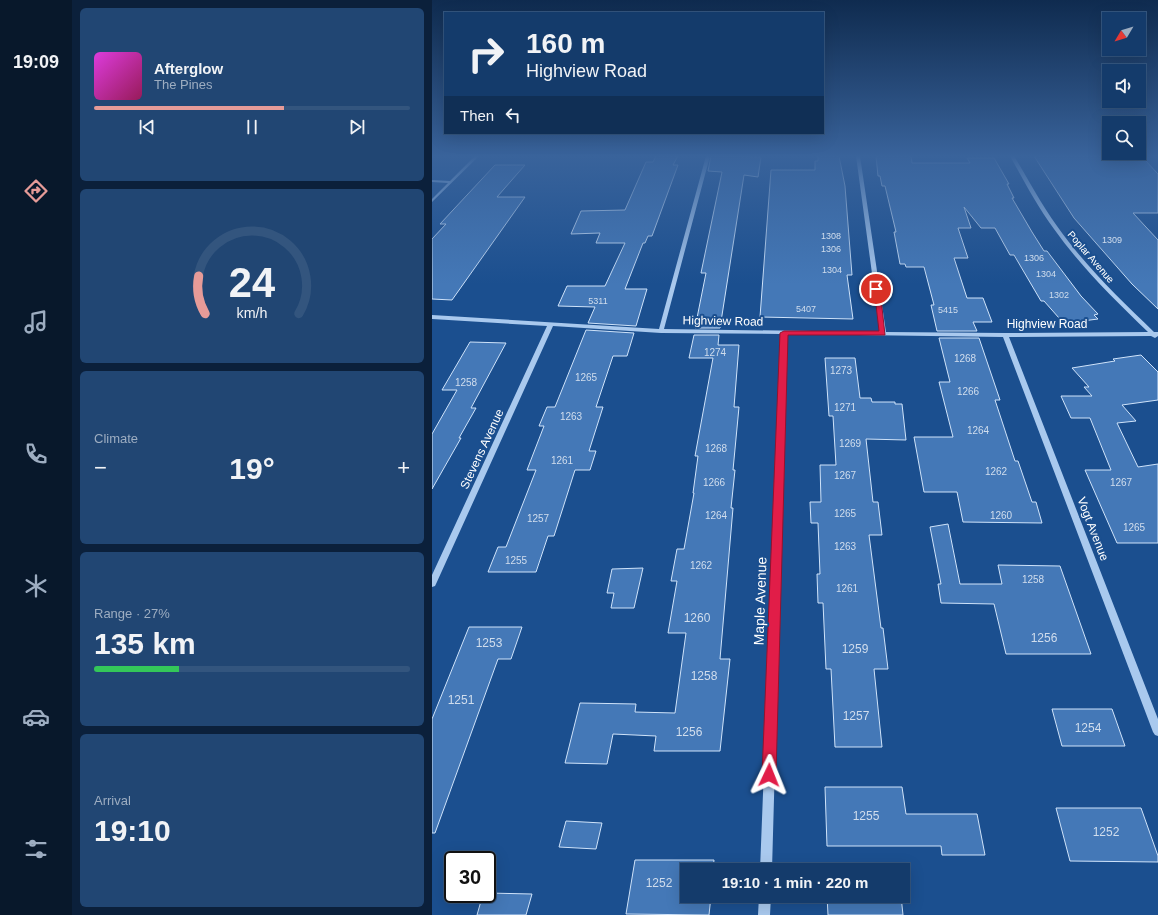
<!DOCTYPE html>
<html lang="en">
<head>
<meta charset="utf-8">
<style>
	:root { --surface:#143b6b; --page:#214673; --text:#f1f3f6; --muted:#9dadc1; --line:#33557e; --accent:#e69b98 }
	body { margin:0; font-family:Arial,sans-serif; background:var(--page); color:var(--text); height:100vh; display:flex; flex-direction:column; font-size:15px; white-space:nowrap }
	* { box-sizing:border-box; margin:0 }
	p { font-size:13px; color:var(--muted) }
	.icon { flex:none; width:22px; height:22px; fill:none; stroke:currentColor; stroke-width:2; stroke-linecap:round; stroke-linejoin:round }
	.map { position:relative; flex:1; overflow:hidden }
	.drawer { display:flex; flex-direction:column; gap:8px; padding:8px; background:#0b203b; width:360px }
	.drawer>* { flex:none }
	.hud { position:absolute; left:12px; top:12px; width:380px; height:122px; border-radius:0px; box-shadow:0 4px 16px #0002,0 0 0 1px var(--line); background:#143b6b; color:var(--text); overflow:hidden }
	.needle { width:26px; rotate:232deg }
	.tools { position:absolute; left:670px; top:12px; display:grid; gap:8px }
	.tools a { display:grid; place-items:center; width:44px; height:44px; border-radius:0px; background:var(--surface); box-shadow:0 4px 16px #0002,0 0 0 1px var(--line); font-size:20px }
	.speed { position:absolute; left:12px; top:851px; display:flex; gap:8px; font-size:20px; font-weight:700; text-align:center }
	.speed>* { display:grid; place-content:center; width:52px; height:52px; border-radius:50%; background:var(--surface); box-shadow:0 4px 16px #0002,0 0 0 1px var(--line); line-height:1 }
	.speed .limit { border:2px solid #111; border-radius:6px; background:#fff; color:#111 }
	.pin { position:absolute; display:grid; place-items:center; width:34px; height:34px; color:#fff; margin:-17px; border:2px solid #fff; border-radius:50%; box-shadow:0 1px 4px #0007 }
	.me { position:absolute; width:44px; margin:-22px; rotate:2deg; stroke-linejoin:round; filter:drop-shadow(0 0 3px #0008) }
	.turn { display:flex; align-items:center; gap:14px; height:84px; padding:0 16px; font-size:18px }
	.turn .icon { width:52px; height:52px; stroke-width:2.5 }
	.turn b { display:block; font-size:28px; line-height:34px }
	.then { display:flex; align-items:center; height:38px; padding:0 16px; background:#0003; gap:8px; font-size:15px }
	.big { font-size:30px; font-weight:600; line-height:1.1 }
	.drawer .tile { flex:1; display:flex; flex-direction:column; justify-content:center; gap:6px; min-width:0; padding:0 14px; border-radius:6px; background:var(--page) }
	.drawer .dial { align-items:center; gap:0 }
	.dial svg { height:104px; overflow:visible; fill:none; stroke:var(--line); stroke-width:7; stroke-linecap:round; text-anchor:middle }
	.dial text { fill:var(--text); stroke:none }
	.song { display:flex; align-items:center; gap:12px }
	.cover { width:48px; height:48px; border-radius:6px; background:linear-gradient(135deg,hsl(300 70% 55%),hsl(330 70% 35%)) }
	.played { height:4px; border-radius:2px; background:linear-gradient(90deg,var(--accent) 60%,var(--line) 60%) }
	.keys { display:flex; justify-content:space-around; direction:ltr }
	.heat { display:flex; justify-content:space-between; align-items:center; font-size:22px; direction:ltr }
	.charge { height:6px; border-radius:3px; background:linear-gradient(90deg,#34c759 27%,var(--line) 0) }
	.trip { position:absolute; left:248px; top:863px; width:230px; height:40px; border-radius:0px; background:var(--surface); box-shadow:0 4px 16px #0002,0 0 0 1px var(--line); font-weight:600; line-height:40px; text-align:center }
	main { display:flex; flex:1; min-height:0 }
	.menu { display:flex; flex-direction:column; width:72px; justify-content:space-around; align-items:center; background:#08182b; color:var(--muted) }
	.menu .icon { width:28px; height:28px }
	.menu .on { color:var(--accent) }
	.menu b { font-size:18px; color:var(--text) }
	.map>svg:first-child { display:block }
</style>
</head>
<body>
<main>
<nav class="menu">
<b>19:09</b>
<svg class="icon on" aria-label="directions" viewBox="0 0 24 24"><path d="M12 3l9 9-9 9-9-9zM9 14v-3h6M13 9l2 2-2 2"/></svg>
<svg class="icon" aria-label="music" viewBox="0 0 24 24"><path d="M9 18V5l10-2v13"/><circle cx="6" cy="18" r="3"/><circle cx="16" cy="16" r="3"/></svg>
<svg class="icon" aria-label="phone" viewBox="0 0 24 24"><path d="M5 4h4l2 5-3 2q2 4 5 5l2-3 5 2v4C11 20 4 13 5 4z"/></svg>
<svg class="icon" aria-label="climate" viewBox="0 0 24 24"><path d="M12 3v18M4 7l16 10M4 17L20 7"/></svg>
<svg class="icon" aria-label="car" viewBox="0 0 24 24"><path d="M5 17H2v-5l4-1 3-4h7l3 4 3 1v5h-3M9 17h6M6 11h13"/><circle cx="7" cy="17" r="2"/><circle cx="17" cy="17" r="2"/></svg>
<svg class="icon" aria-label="filters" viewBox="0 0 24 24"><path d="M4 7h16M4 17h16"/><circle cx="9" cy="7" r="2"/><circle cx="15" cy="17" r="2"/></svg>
</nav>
<section class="drawer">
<div class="tile">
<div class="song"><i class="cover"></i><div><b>Afterglow</b><p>The Pines</p></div></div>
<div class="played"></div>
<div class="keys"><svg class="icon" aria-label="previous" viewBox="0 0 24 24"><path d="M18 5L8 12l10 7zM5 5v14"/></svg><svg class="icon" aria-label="pause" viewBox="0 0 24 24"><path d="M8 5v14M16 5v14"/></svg><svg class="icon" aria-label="next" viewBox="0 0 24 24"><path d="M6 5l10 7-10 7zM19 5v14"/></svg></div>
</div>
<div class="tile dial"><svg viewBox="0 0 100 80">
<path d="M14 69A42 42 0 1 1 86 69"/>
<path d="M14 69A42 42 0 0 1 9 40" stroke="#e69b98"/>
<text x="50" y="56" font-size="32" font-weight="700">24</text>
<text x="50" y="72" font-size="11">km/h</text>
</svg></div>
<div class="tile"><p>Climate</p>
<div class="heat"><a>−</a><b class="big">19°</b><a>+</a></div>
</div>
<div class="tile"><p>Range · 27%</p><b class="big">135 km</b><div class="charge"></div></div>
<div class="tile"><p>Arrival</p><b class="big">19:10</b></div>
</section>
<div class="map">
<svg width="726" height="915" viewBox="0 0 726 915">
	<rect width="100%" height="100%" fill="#1b4f8f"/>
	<!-- building -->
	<path fill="#4478b7" stroke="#cfe3fa" d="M224 156H246L241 165H246L220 236H216L213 243H211L193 289H215L204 326 156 323 163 307 126 306 135 286H173L193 243H164L168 233 139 234 149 211 193 210 214 162H221Z
		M279 156 329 157 326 177 312 175 288 328H263L274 273H269L290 172 276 171Z
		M386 156H407L413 186 420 275H415L421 319 328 317 339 170H383V161H386Z
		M444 156H479L480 163H538L535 158H562L577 184H575L582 198H580L600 232 612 251H615L649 296 666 314 662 315 666 319 635 323 630 318H627L612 301H609L582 255H578L563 228H549L532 207 539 228H526L536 258H522L535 298H551L560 322H541L545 331H505L499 305H502L492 267H474L473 264H468L462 232H464L453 186H450L448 176H446Z
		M602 156H681L684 160H713L726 174V213H701L726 240V309L700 284 642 218Z
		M63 165H93L65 197H93L20 300 0 299V239L14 224H8Z
		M154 330 202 333 195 356H181L164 407H171L157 451H164L158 470H143L122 536H116L104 572H56L66 547H74L104 470H95L112 426H107L115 407H123Z
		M262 335H287L286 345H307L302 407H307L301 470H303L299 508H301L288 659H298L288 751H222L224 736 181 734 175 764 133 763 148 703 204 704 203 712 243 713 254 633H236L245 581H239L245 549H252L262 493H261L266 456H263L281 358H257Z
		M507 338H547L568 400H563L583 461H586L600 502H604L610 523 531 522 525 492H492L482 437H521L507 382H518Z
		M38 342 74 343 39 408H44L27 438H29L0 489V434L25 390H10Z
		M709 355 726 372V400L690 405 704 421 685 423 706 467 726 464V543H685L653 470H679L658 418H639L629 396H660L652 387H657L640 368 683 361 681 359Z
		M393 358H423L428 398H439L440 402H463V404H470L474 440 434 439 441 502H446L450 535H437L449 628H451L456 669H442L450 747H403L399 669H394L391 603H386L385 574H388L386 523H379L378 502H389L388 465H404L401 416H397Z
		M516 524 528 584H570L566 565 628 566 659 654H574L562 604 509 603 506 584H509L498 527Z
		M211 568 202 608H179L182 593H175L180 569Z
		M37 627H90L79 659H66L3 833H0V719Z
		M620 709H680L693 746H630Z
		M393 787H470L474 814H545L553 855H510L509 846H395Z
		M624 808H709L726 856V862L638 861Z
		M134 821 170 823 164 849 127 847Z
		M203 860H282L281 870H255V896H279L277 915 194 914Z
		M55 893 100 894 94 915H45L51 894Z
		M395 896H469L471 915H396Z"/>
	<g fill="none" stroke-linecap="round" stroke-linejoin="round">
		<!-- minor -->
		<path fill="#a9c9ee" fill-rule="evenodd" d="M43 156H47L0 202V199L16 183 0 182V180L18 181Z
			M274 156H278L232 329 448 332 424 156H428L454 332 573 333 716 332C683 300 649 267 622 229 605 206 592 181 578 156H582C596 179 609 204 625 226 653 266 688 299 722 332H726V336L723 338 719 336 577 337 726 719V736L723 735 721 732 571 337 355 334 340 870H328L349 334 229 333 121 326 4 584 3 586 0 587V575L115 326 0 319V315L227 329Z
			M327 896H339L338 915H326Z"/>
	</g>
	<!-- sky -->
	<linearGradient id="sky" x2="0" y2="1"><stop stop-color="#0f2b4f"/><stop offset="0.55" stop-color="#39639b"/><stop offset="1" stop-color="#39639b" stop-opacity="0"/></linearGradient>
	<rect width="726" height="284" fill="url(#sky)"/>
	<!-- route -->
	<path fill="#e11d48" stroke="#92132f" d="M442 287 448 289 453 335H356L344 775 342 780 337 782 332 780 330 775 348 333 352 331H447Z"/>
	<g text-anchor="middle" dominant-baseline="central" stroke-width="4" stroke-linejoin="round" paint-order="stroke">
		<!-- far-number labels -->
		<g font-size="9" fill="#d0dded">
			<text x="399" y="236">1308</text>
			<text x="680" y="240">1309</text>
			<text x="399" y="249">1306</text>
			<text x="602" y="258">1306</text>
			<text x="400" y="270">1304</text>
			<text x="614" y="274">1304</text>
			<text x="627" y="295">1302</text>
			<text x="166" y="301">5311</text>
			<text x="374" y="309">5407</text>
			<text x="516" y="310">5415</text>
		</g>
		<!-- far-street labels -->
		<g font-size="10" fill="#fff" stroke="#1b4f8f">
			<text transform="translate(659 257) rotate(49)">Poplar Avenue</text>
		</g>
		<!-- number labels -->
		<g font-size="10" fill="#d0dded">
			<text x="283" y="352">1274</text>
			<text x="533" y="358">1268</text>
			<text x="409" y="370">1273</text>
			<text x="154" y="377">1265</text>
			<text x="34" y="382">1258</text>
			<text x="536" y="391">1266</text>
			<text x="413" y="407">1271</text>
			<text x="139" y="416">1263</text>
			<text x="546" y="430">1264</text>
			<text x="418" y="443">1269</text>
			<text x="284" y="448">1268</text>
			<text x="130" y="460">1261</text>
			<text x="564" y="471">1262</text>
			<text x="413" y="475">1267</text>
			<text x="282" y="482">1266</text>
			<text x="689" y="482">1267</text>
			<text x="413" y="513">1265</text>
			<text x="284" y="515">1264</text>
			<text x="569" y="515">1260</text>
			<text x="106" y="518">1257</text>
			<text x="702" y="527">1265</text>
			<text x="413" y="546">1263</text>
			<text x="84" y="560">1255</text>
			<text x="269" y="565">1262</text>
			<text x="601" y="579">1258</text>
			<text x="415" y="588">1261</text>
		</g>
		<!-- street labels -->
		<g font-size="12" fill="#fff" stroke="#1b4f8f">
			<text transform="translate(291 321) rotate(1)">Highview Road</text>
			<text x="615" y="324">Highview Road</text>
			<text transform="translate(50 449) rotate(-65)">Stevens Avenue</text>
			<text transform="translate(661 529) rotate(69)">Vogt Avenue</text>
		</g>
		<!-- near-number labels -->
		<g font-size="12" fill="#d0dded">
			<text x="265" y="618">1260</text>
			<text x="612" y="638">1256</text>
			<text x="57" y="643">1253</text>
			<text x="423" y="649">1259</text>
			<text x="272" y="676">1258</text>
			<text x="29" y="700">1251</text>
			<text x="424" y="716">1257</text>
			<text x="656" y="728">1254</text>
			<text x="257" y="732">1256</text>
			<text x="434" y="816">1255</text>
			<text x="674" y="832">1252</text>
			<text x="227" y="883">1252</text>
		</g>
		<!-- near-street labels -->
		<g font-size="14" fill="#fff" stroke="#1b4f8f">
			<text transform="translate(328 601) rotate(-88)">Maple Avenue</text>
		</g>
	</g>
</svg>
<div class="tools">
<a><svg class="needle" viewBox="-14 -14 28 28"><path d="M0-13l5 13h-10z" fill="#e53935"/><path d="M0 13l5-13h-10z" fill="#9dadc1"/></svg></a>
<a><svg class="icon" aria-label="sound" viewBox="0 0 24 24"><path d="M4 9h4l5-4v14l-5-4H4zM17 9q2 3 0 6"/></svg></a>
<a><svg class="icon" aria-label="search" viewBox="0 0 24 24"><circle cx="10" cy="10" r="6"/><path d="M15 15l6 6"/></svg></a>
</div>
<div class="speed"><div class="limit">30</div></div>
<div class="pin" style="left:444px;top:289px;background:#d93025"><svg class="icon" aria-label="arrive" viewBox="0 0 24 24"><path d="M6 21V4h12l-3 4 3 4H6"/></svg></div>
<svg class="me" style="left:337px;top:775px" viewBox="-20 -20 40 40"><path d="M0-17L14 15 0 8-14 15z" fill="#e11d48" stroke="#fff" stroke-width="4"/></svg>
<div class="trip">19:10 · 1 min · 220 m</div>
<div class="hud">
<div class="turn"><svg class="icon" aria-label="right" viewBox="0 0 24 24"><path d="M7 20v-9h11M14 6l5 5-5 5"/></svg><div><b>160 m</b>Highview Road</div></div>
<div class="then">Then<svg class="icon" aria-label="left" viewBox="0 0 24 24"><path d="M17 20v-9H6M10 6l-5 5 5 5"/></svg></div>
</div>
</div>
</main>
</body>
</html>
